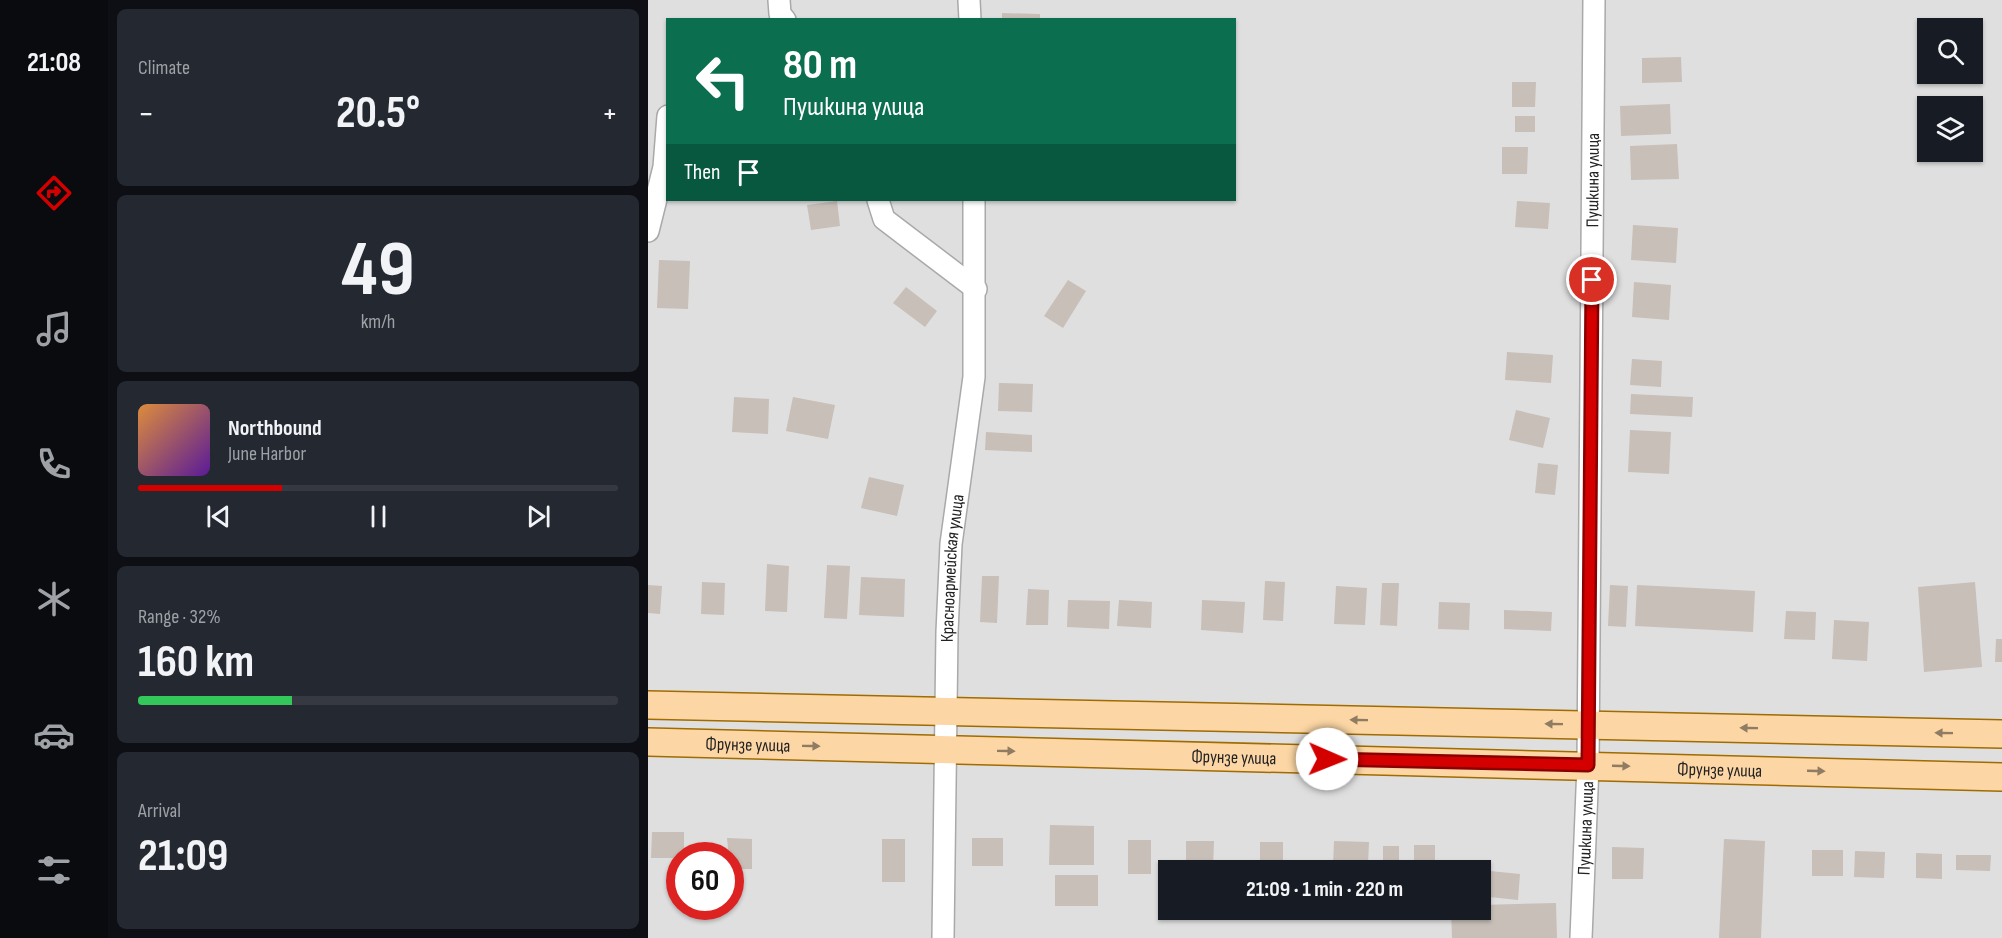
<!DOCTYPE html>
<html lang="en">
<head>
<meta charset="utf-8">
<style>
	:root { --surface:#171b24; --page:#242831; --text:#f1f3f6; --muted:#9ea1a6; --line:#363941; --accent:#d40000 }
	body { margin:0; font-family:"Sofia Sans Condensed",sans-serif; background:var(--page); color:var(--text); height:100vh; display:flex; flex-direction:column; font-size:22px; white-space:nowrap }
	* { box-sizing:border-box; margin:0 }
	p { font-size:20px; color:var(--muted) }
	.icon { flex:none; width:33px; height:33px; fill:none; stroke:currentColor; stroke-width:2; stroke-linecap:round; stroke-linejoin:round }
	.map { position:relative; flex:1; overflow:hidden }
	.side { display:flex; flex-direction:column; gap:9px; padding:9px; background:#0d0f14; width:540px }
	.side>* { flex:none }
	.banner { position:absolute; left:18px; top:18px; width:570px; height:183px; border-radius:0px; box-shadow:0 2px 4px #0004; background:#0b6e4f; color:#fff; overflow:hidden }
	.fabs { position:absolute; left:1269px; top:18px; display:grid; gap:12px }
	.fabs a { display:grid; place-items:center; width:66px; height:66px; border-radius:0px; background:var(--surface); box-shadow:0 2px 4px #0004; font-size:30px }
	.speed { position:absolute; left:18px; top:842px; display:flex; gap:12px; font-size:30px; font-weight:700; text-align:center }
	.speed>* { display:grid; place-content:center; width:78px; height:78px; border-radius:50%; background:var(--surface); box-shadow:0 2px 4px #0004; line-height:1 }
	.speed .limit { border:9px solid #d22; background:#fff; color:#111 }
	.pin { position:absolute; display:grid; place-items:center; width:51px; height:51px; color:#fff; margin:-26px; border:3px solid #fff; border-radius:50%; box-shadow:0 2px 6px #0007 }
	.me { position:absolute; width:66px; margin:-33px; rotate:91deg; stroke-linejoin:round; filter:drop-shadow(0 0 4px #0008) }
	.turn { display:flex; align-items:center; gap:21px; height:126px; padding:0 18px; font-size:27px }
	.turn .icon { width:78px; height:78px; stroke-width:2.5 }
	.turn b { display:block; font-size:42px; line-height:51px }
	.then { display:flex; align-items:center; height:57px; padding:0 18px; background:#0003; gap:12px; font-size:22px }
	.big { font-size:45px; font-weight:700; line-height:1.1 }
	.side .widget { flex:1; display:flex; flex-direction:column; justify-content:center; gap:9px; min-width:0; padding:0 21px; border-radius:9px; background:var(--page) }
	.side .dial { align-items:center; gap:0 }
	.dial b { font-size:78px; line-height:1 }
	.song { display:flex; align-items:center; gap:18px }
	.cover { width:72px; height:72px; border-radius:9px; background:linear-gradient(135deg,hsl(30 70% 55%),hsl(270 70% 35%)) }
	.played { height:6px; border-radius:3px; background:linear-gradient(90deg,var(--accent) 30%,var(--line) 30%) }
	.keys { display:flex; justify-content:space-around; direction:ltr }
	.heat { display:flex; justify-content:space-between; align-items:center; font-size:33px; direction:ltr }
	.charge { height:9px; border-radius:4px; background:linear-gradient(90deg,#34c759 32%,var(--line) 0) }
	.trip { position:absolute; left:510px; top:860px; width:333px; height:60px; border-radius:0px; background:var(--surface); box-shadow:0 2px 4px #0004; font-weight:700; line-height:60px; text-align:center }
	main { display:flex; flex:1; min-height:0 }
	.tab-bar { display:flex; flex-direction:column; width:108px; justify-content:space-around; align-items:center; background:#090b0e; color:var(--muted) }
	.tab-bar .icon { width:42px; height:42px }
	.tab-bar .on { color:var(--accent) }
	.tab-bar b { font-size:27px; color:var(--text) }
	.map>svg:first-child { display:block }
</style>
</head>
<body>
<main>
<nav class="tab-bar">
<b>21:08</b>
<svg class="icon on" aria-label="directions" viewBox="0 0 24 24"><path d="M12 3l9 9-9 9-9-9zM9 14v-3h6M13 9l2 2-2 2"/></svg>
<svg class="icon" aria-label="music" viewBox="0 0 24 24"><path d="M9 18V5l10-2v13"/><circle cx="6" cy="18" r="3"/><circle cx="16" cy="16" r="3"/></svg>
<svg class="icon" aria-label="phone" viewBox="0 0 24 24"><path d="M5 4h4l2 5-3 2q2 4 5 5l2-3 5 2v4C11 20 4 13 5 4z"/></svg>
<svg class="icon" aria-label="climate" viewBox="0 0 24 24"><path d="M12 3v18M4 7l16 10M4 17L20 7"/></svg>
<svg class="icon" aria-label="car" viewBox="0 0 24 24"><path d="M5 17H2v-5l4-1 3-4h7l3 4 3 1v5h-3M9 17h6M6 11h13"/><circle cx="7" cy="17" r="2"/><circle cx="17" cy="17" r="2"/></svg>
<svg class="icon" aria-label="filters" viewBox="0 0 24 24"><path d="M4 7h16M4 17h16"/><circle cx="9" cy="7" r="2"/><circle cx="15" cy="17" r="2"/></svg>
</nav>
<section class="side">
<div class="widget"><p>Climate</p>
<div class="heat"><a>−</a><b class="big">20.5°</b><a>+</a></div>
</div>
<div class="widget dial"><b>49</b><p>km/h</p></div>
<div class="widget">
<div class="song"><i class="cover"></i><div><b>Northbound</b><p>June Harbor</p></div></div>
<div class="played"></div>
<div class="keys"><svg class="icon" aria-label="previous" viewBox="0 0 24 24"><path d="M18 5L8 12l10 7zM5 5v14"/></svg><svg class="icon" aria-label="pause" viewBox="0 0 24 24"><path d="M8 5v14M16 5v14"/></svg><svg class="icon" aria-label="next" viewBox="0 0 24 24"><path d="M6 5l10 7-10 7zM19 5v14"/></svg></div>
</div>
<div class="widget"><p>Range · 32%</p><b class="big">160 km</b><div class="charge"></div></div>
<div class="widget"><p>Arrival</p><b class="big">21:09</b></div>
</section>
<div class="map">
<svg width="1354" height="938" viewBox="0 0 1354 938">
	<rect width="100%" height="100%" fill="#f2efe9"/>
	<!-- residential -->
	<path fill="#e0dfdf" fill-rule="evenodd" d="M0 0H1354V938H0ZM20 20H586V200H20ZM1280 28H1324V74H1280ZM1280 106H1324V152H1280ZM32 855H82V906H32ZM520 870H832V909H520Z"/>
	<!-- building -->
	<path fill="#c7bfb8" d="M354 13 392 14V20H354Z
		M1033 57 1034 82 994 83V58Z
		M864 82H888L887 107H864Z
		M1022 104 1023 134 973 136 972 106Z
		M867 116H887V132H867Z
		M1029 144 1031 179 983 180 982 146Z
		M854 147H880L879 174H854Z
		M189 201 192 226 163 230 159 205Z
		M869 201 902 203 900 229 867 227Z
		M985 225 1030 228 1028 263 983 260Z
		M11 260 42 261 40 309 9 308Z
		M420 280 438 291 415 328 396 316Z
		M986 282 1023 285 1021 320 984 317Z
		M258 287 289 311 277 327 245 303Z
		M859 352 905 355 903 383 857 380Z
		M984 359 1014 361 1013 387 982 385Z
		M351 383 385 384 384 412 350 411Z
		M983 394 1045 397 1044 417 982 414Z
		M86 397 121 399 120 434 84 432Z
		M145 397 187 405 180 439 138 431Z
		M868 410 902 418 895 448 861 440Z
		M982 430 1023 432 1021 474 980 472Z
		M338 432 384 435V452L337 450Z
		M890 463 910 465 907 495 887 493Z
		M221 477 256 485 249 516 213 508Z
		M119 564 141 566 139 612 117 611Z
		M179 565 202 566 199 619 176 618Z
		M334 576H351L349 623 332 622Z
		M213 577 257 579 256 617 211 615Z
		M617 581 637 582 635 621 615 620Z
		M54 582 77 583 76 615 53 614Z
		M1327 582 1334 667 1276 672 1270 587Z
		M734 583H751L749 626 732 625Z
		M0 585 14 586 12 614 0 613Z
		M962 585 980 586 978 627 960 626Z
		M989 585 1107 591 1105 632 987 626Z
		M688 586 719 588 717 625 686 624Z
		M380 589 401 590 400 625H378Z
		M420 600 462 601 461 629 419 627Z
		M471 600 504 602 503 628 469 626Z
		M554 600 597 602 595 633 553 630Z
		M791 602 822 603 821 630 790 629Z
		M856 610 904 612 903 631 856 629Z
		M1138 611 1168 612 1167 640 1136 639Z
		M1186 620 1221 622 1219 661 1184 659Z
		M1348 639H1354V662H1347Z
		M402 825 446 826V865H401Z
		M4 832H36V855H32V858H3Z
		M79 838 104 839V869H82Z
		M324 838H355V866H324Z
		M234 839H257V882H234Z
		M1076 839 1117 841 1113 938H1071Z
		M480 840H503V874H480Z
		M538 841H566L565 869H538Z
		M686 841 721 842 720 865H685Z
		M612 842H635V868H612Z
		M766 845H787V870H766Z
		M735 846H751V870H735Z
		M964 847 996 848 995 879H964Z
		M1164 850H1195V876H1164Z
		M1207 851 1237 852 1236 878 1206 877Z
		M1268 853 1294 854V879L1268 878Z
		M1308 855H1343L1342 871 1308 870Z
		M832 870 872 874 870 900 832 896Z
		M407 875H450V906H407Z
		M908 903 909 938H804L803 909H832V905Z"/>
	<g fill="none" stroke-linecap="round" stroke-linejoin="round">
		<!-- minor casing -->
		<g stroke="#a9a9a9" stroke-width="24">
			<g id="minor">
				<path d="M131 0 132 14 137 20"/>
				<path d="M321 0 322 20"/>
				<path d="M230 200 236 219 328 289"/>
				<path d="M0 231 16 167 20 116"/>
				<path id="s1" d="M295 938 299 632 303 544 326 377V200"/>
				<path id="s2" d="M933 938 940 765 946 0"/>
			</g>
		</g>
		<!-- major casing -->
		<g stroke="#a06b00" stroke-width="30">
			<g id="major">
				<path d="M0 705 1354 734"/>
				<path id="s3" d="M0 742 1354 777"/>
			</g>
		</g>
		<!-- minor -->
		<use href="#minor" stroke="#fff" stroke-width="21"/>
		<!-- major -->
		<use href="#major" stroke="#fcd6a4" stroke-width="27"/>
	</g>
	<!-- one-way arrows -->
	<defs><path id="oneway-solid" d="M-6-.8H1V-3.2L6.5 0L1 3.2V.8H-6Z" transform="scale(1.5)"/></defs>
	<g fill="#8f7c63">
		<use href="#oneway-solid" transform="translate(711 720) rotate(-179)"/>
		<use href="#oneway-solid" transform="translate(906 724) rotate(-179)"/>
		<use href="#oneway-solid" transform="translate(1101 728) rotate(-179)"/>
		<use href="#oneway-solid" transform="translate(1296 733) rotate(-179)"/>
		<use href="#oneway-solid" transform="translate(163 746) rotate(1)"/>
		<use href="#oneway-solid" transform="translate(358 751) rotate(1)"/>
		<use href="#oneway-solid" transform="translate(973 766) rotate(2)"/>
		<use href="#oneway-solid" transform="translate(1168 771) rotate(2)"/>
	</g>
	<g fill="none" stroke-linecap="round" stroke-linejoin="round">
		<!-- route casing -->
		<g stroke="#8a0000" stroke-width="15">
			<path id="route" d="M679 759 940 765 944 280"/>
		</g>
		<!-- route -->
		<use href="#route" stroke="#d40000" stroke-width="10"/>
	</g>
	<g text-anchor="middle" dominant-baseline="central" stroke-width="4.5" stroke-linejoin="round" paint-order="stroke">
		<!-- street labels -->
		<g font-size="18" fill="#222" stroke="#fff">
			<text stroke="none"><textPath href="#s2" startOffset="758">Пушкина улица</textPath></text>
			<text stroke="none"><textPath href="#s1" startOffset="370">Красноармейская улица</textPath></text>
			<text stroke="none"><textPath href="#s3" startOffset="100">Фрунзе улица</textPath></text>
			<text stroke="none"><textPath href="#s3" startOffset="586">Фрунзе улица</textPath></text>
			<text stroke="none"><textPath href="#s3" startOffset="1072">Фрунзе улица</textPath></text>
			<text stroke="none"><textPath href="#s2" startOffset="110">Пушкина улица</textPath></text>
		</g>
	</g>
</svg>
<div class="fabs">
<a><svg class="icon" aria-label="search" viewBox="0 0 24 24"><circle cx="10" cy="10" r="6"/><path d="M15 15l6 6"/></svg></a>
<a><svg class="icon" aria-label="layers" viewBox="0 0 24 24"><path d="M12 4l9 5-9 5-9-5zM3 14l9 5 9-5"/></svg></a>
</div>
<div class="speed"><div class="limit">60</div></div>
<div class="pin" style="left:944px;top:280px;background:#d93025"><svg class="icon" aria-label="arrive" viewBox="0 0 24 24"><path d="M6 21V4h12l-3 4 3 4H6"/></svg></div>
<svg class="me" style="left:679px;top:759px" viewBox="-20 -20 40 40"><circle r="19" fill="#fff"/><path d="M0-13L10 11 0 6-10 11z" fill="#d40000"/></svg>
<div class="trip">21:09 · 1 min · 220 m</div>
<div class="banner">
<div class="turn"><svg class="icon" aria-label="left" viewBox="0 0 24 24"><path d="M17 20v-9H6M10 6l-5 5 5 5"/></svg><div><b>80 m</b>Пушкина улица</div></div>
<div class="then">Then<svg class="icon" aria-label="arrive" viewBox="0 0 24 24"><path d="M6 21V4h12l-3 4 3 4H6"/></svg></div>
</div>
</div>
</main>
</body>
</html>
